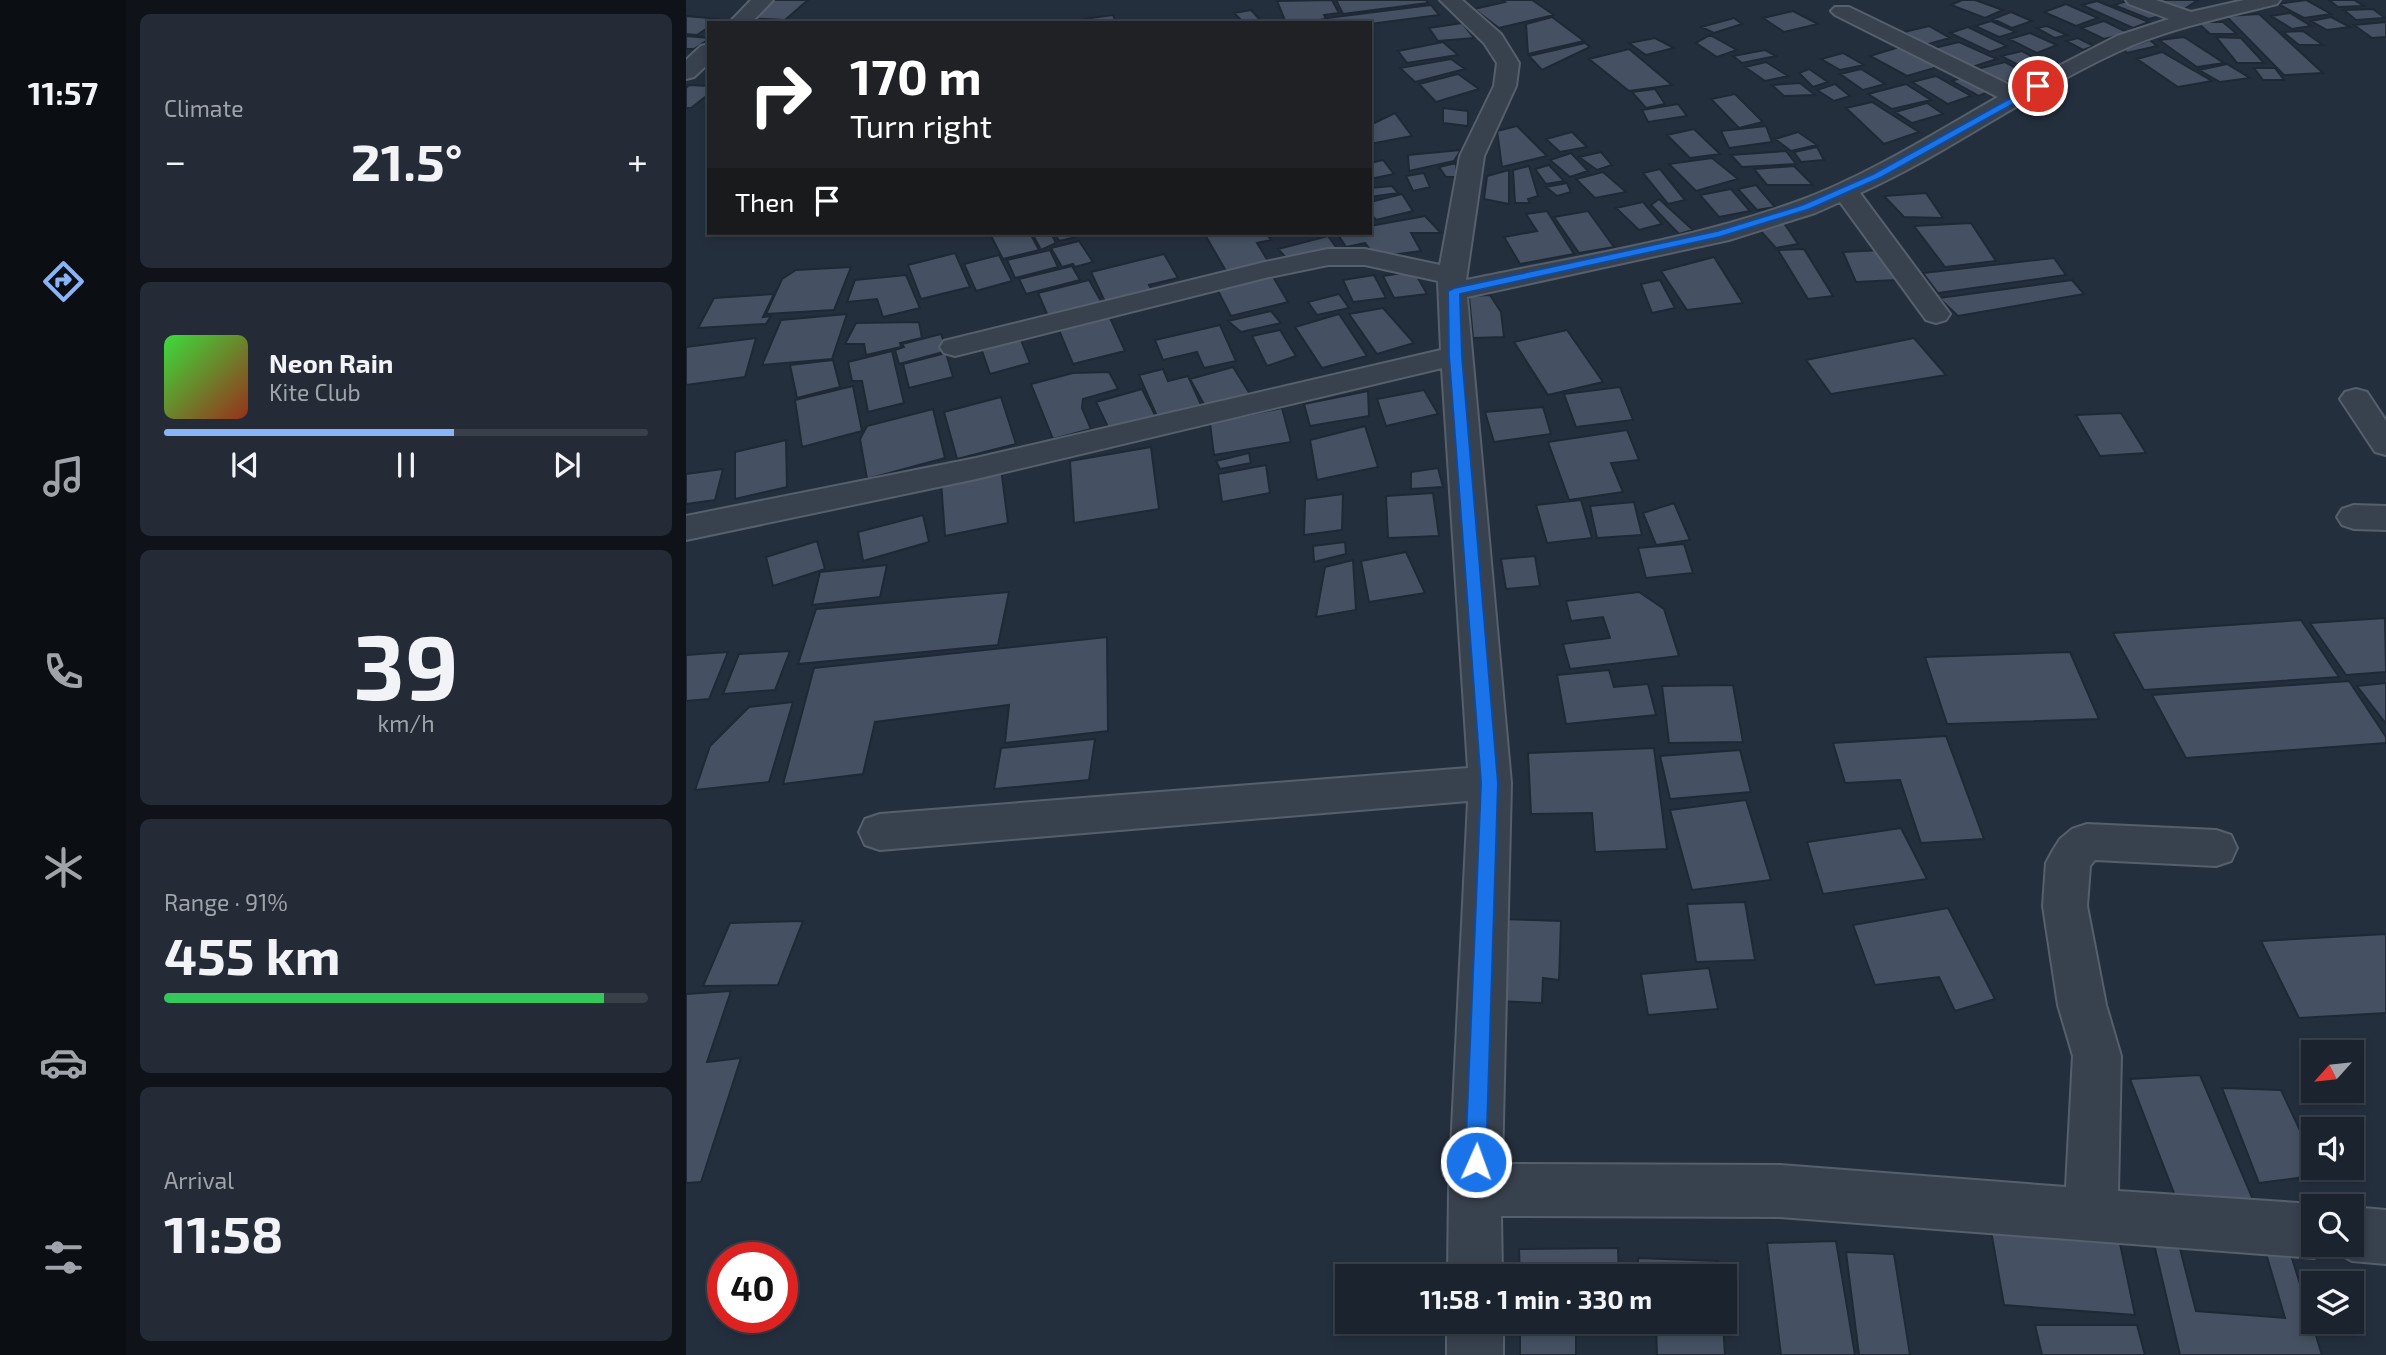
<!DOCTYPE html>
<html lang="en">
<head>
<meta charset="utf-8">
<style>
	:root { --surface:#1b232e; --page:#242b36; --text:#f1f3f6; --muted:#a0a4aa; --line:#39404a; --accent:#8ab4f8 }
	body { margin:0; font-family:"Exo 2",sans-serif; background:var(--page); color:var(--text); height:100vh; display:flex; flex-direction:column; font-size:26px; white-space:nowrap }
	* { box-sizing:border-box; margin:0 }
	p { font-size:23px; color:var(--muted) }
	.icon { flex:none; width:38px; height:38px; fill:none; stroke:currentColor; stroke-width:2; stroke-linecap:round; stroke-linejoin:round }
	.map { position:relative; flex:1; overflow:hidden }
	.side { display:flex; flex-direction:column; gap:14px; padding:14px; background:#0f1319; width:560px }
	.side>* { flex:none }
	.hud { position:absolute; left:21px; top:21px; width:665px; height:214px; border-radius:0px; box-shadow:0 4px 10px #0003,0 0 0 2px var(--line); background:#202124; color:#fff; overflow:hidden }
	.needle { width:46px; rotate:243deg }
	.buttons { position:absolute; left:1615px; top:1040px; display:grid; gap:14px }
	.buttons a { display:grid; place-items:center; width:63px; height:63px; border-radius:0px; background:var(--surface); box-shadow:0 4px 10px #0003,0 0 0 2px var(--line); font-size:35px }
	.speed { position:absolute; left:21px; top:1242px; display:flex; gap:14px; font-size:35px; font-weight:700; text-align:center }
	.speed>* { display:grid; place-content:center; width:91px; height:91px; border-radius:50%; background:var(--surface); box-shadow:0 4px 10px #0003,0 0 0 2px var(--line); line-height:1 }
	.speed .limit { border:10px solid #d22; background:#fff; color:#111 }
	.pin { position:absolute; display:grid; place-items:center; width:60px; height:60px; color:#fff; margin:-30px; border:4px solid #fff; border-radius:50%; box-shadow:0 2px 7px #0007 }
	.me { position:absolute; width:77px; margin:-38px; rotate:2deg; stroke-linejoin:round; filter:drop-shadow(0 0 5px #0008) }
	.turn { display:flex; align-items:center; gap:24px; height:147px; padding:0 28px; font-size:32px }
	.turn .icon { width:91px; height:91px; stroke-width:2.5 }
	.turn b { display:block; font-size:49px; line-height:60px }
	.then { display:flex; align-items:center; height:66px; padding:0 28px; background:#0003; gap:14px; font-size:26px }
	.big { font-size:52px; font-weight:700; line-height:1.1 }
	.side .tile { flex:1; display:flex; flex-direction:column; justify-content:center; gap:10px; min-width:0; padding:0 24px; border-radius:10px; background:var(--page) }
	.side .dial { align-items:center; gap:0 }
	.dial b { font-size:91px; line-height:1 }
	.song { display:flex; align-items:center; gap:21px }
	.cover { width:84px; height:84px; border-radius:10px; background:linear-gradient(135deg,hsl(120 70% 55%),hsl(10 70% 35%)) }
	.played { height:7px; border-radius:4px; background:linear-gradient(90deg,var(--accent) 60%,var(--line) 60%) }
	.keys { display:flex; justify-content:space-around; direction:ltr }
	.heat { display:flex; justify-content:space-between; align-items:center; font-size:38px; direction:ltr }
	.charge { height:10px; border-radius:5px; background:linear-gradient(90deg,#34c759 91%,var(--line) 0) }
	.trip { position:absolute; left:649px; top:1264px; width:402px; height:70px; border-radius:0px; background:var(--surface); box-shadow:0 4px 10px #0003,0 0 0 2px var(--line); font-weight:700; line-height:70px; text-align:center }
	main { display:flex; flex:1; min-height:0 }
	.tab-bar { display:flex; flex-direction:column; width:126px; justify-content:space-around; align-items:center; background:#0b0e12; color:var(--muted) }
	.tab-bar .icon { width:49px; height:49px }
	.tab-bar .current { color:var(--accent) }
	.tab-bar b { font-size:32px; color:var(--text) }
	.map>svg:first-child { display:block }
</style>
</head>
<body>
<main>
<nav class="tab-bar">
<b>11:57</b>
<svg class="icon current" aria-label="directions" viewBox="0 0 24 24"><path d="M12 3l9 9-9 9-9-9zM9 14v-3h6M13 9l2 2-2 2"/></svg>
<svg class="icon" aria-label="music" viewBox="0 0 24 24"><path d="M9 18V5l10-2v13"/><circle cx="6" cy="18" r="3"/><circle cx="16" cy="16" r="3"/></svg>
<svg class="icon" aria-label="phone" viewBox="0 0 24 24"><path d="M5 4h4l2 5-3 2q2 4 5 5l2-3 5 2v4C11 20 4 13 5 4z"/></svg>
<svg class="icon" aria-label="climate" viewBox="0 0 24 24"><path d="M12 3v18M4 7l16 10M4 17L20 7"/></svg>
<svg class="icon" aria-label="car" viewBox="0 0 24 24"><path d="M5 17H2v-5l4-1 3-4h7l3 4 3 1v5h-3M9 17h6M6 11h13"/><circle cx="7" cy="17" r="2"/><circle cx="17" cy="17" r="2"/></svg>
<svg class="icon" aria-label="filters" viewBox="0 0 24 24"><path d="M4 7h16M4 17h16"/><circle cx="9" cy="7" r="2"/><circle cx="15" cy="17" r="2"/></svg>
</nav>
<section class="side">
<div class="tile"><p>Climate</p>
<div class="heat"><a>−</a><b class="big">21.5°</b><a>+</a></div>
</div>
<div class="tile">
<div class="song"><i class="cover"></i><div><b>Neon Rain</b><p>Kite Club</p></div></div>
<div class="played"></div>
<div class="keys"><svg class="icon" aria-label="previous" viewBox="0 0 24 24"><path d="M18 5L8 12l10 7zM5 5v14"/></svg><svg class="icon" aria-label="pause" viewBox="0 0 24 24"><path d="M8 5v14M16 5v14"/></svg><svg class="icon" aria-label="next" viewBox="0 0 24 24"><path d="M6 5l10 7-10 7zM19 5v14"/></svg></div>
</div>
<div class="tile dial"><b>39</b><p>km/h</p></div>
<div class="tile"><p>Range · 91%</p><b class="big">455 km</b><div class="charge"></div></div>
<div class="tile"><p>Arrival</p><b class="big">11:58</b></div>
</section>
<div class="map">
<svg width="1700" height="1355" viewBox="0 0 1700 1355">
	<rect width="100%" height="100%" fill="#242f3e"/>
	<!-- building -->
	<path fill="#455162" stroke="#1f2835" stroke-width="2" d="M81 0H122L99 20 59 18Z
		M646 0 653 13 638 15 640 19 612 23H600L591 1Z
		M650 0H740L742 3 657 14Z
		M816 0H846L868 15 813 28 788 9 819 2Z
		M1276 0H1289L1317 10 1299 18 1265 5Z
		M1444 0 1482 14 1463 19 1428 5Z
		M1478 0H1512L1497 10 1473 4Z
		M1620 0 1645 14 1618 18 1592 4Z
		M1643 0H1668L1678 6 1652 7Z
		M1411 1 1463 22 1447 28 1396 5Z
		M1380 4 1412 18 1390 26 1358 12Z
		M745 5 753 15 684 24 644 23 641 18Z
		M1687 9 1699 18 1670 20 1658 10Z
		M565 10 577 23H558L548 13Z
		M1107 11 1132 24 1098 32 1077 18Z
		M1325 12 1346 21 1326 28 1307 19Z
		M1604 13 1625 26 1606 29 1585 16Z
		M1573 14 1637 73 1598 75 1540 16Z
		M427 15 430 23H400L398 19Z
		M0 16 34 19 23 23V27L11 35 0 34Z
		M866 17 898 41 842 54 840 24Z
		M1645 17 1664 27 1641 30 1625 21Z
		M1048 18 1056 24 1028 33 1015 27Z
		M1305 21 1330 32 1313 37 1289 26Z
		M1418 21 1443 33 1418 39 1395 28Z
		M1511 22H1537L1551 34H1524Z
		M1700 22V37L1686 38 1668 25Z
		M776 23 788 38 752 41 743 28Z
		M1243 26 1264 38 1239 45 1218 32Z
		M1361 26 1381 35 1369 38 1351 28Z
		M1282 27 1321 46 1304 52 1264 33Z
		M1617 31 1637 45H1613L1597 32Z
		M1344 33 1371 45 1351 53 1323 39Z
		M1024 35 1051 50 1031 57 1010 43Z
		M0 36 23 38V39L8 49H0Z
		M1498 37 1538 63 1511 67 1473 40Z
		M1530 37 1555 38 1578 63H1551Z
		M969 38 988 48 960 55 943 43Z
		M1392 38 1408 46 1397 50 1380 41Z
		M1464 40 1471 46 1441 53 1437 49Z
		M757 42 772 55 721 63 712 51Z
		M1273 42 1311 59 1286 67 1248 48Z
		M899 43 904 47 856 70 843 56Z
		M1213 47 1252 67 1221 76 1184 56Z
		M943 49 986 85 943 91 903 59Z
		M1079 50 1090 56 1056 63 1047 56Z
		M1336 51 1356 62 1336 67 1315 56Z
		M1476 52 1526 81 1492 87 1451 59Z
		M1157 53 1178 65 1154 70 1135 59Z
		M765 59 779 69 729 82 714 68Z
		M1080 62 1102 76 1079 81 1059 67Z
		M1319 62 1345 76 1315 83 1291 69Z
		M1541 64 1564 78 1534 82 1513 70Z
		M1568 68H1589L1598 80H1577Z
		M1123 69 1142 82 1127 87 1113 73Z
		M1175 69 1199 84 1177 90 1154 74Z
		M772 74 793 89 750 102 733 84Z
		M1250 76 1285 96 1262 104 1226 82Z
		M1279 76 1306 90 1293 96 1266 81Z
		M1114 83 1129 95 1098 96 1086 85Z
		M1149 84 1164 96 1148 101 1131 90Z
		M1220 84 1245 100 1206 109 1182 94Z
		M3 85 23 86V94L5 108H0V88Z
		M969 89 979 104 960 108 946 92Z
		M1049 94 1077 122 1053 128 1025 99Z
		M1186 102 1233 132 1198 144 1160 108Z
		M1241 103 1257 114 1226 123 1209 112Z
		M992 104 1001 116 962 122 956 110Z
		M757 108 782 111V126L757 123Z
		M709 113 726 136 684 144V125Z
		M831 126 861 156 816 167 811 131Z
		M1080 126 1086 142 1043 148 1035 131Z
		M1008 129 1034 154 1004 158 981 135Z
		M886 132 901 147 874 152 860 139Z
		M1112 132 1131 145 1105 151 1089 139Z
		M1131 147 1138 160 1115 162 1108 152Z
		M775 150 768 161 723 171 722 155Z
		M1100 151 1110 164 1056 167 1045 155Z
		M915 152 926 165 911 170 893 157Z
		M885 153 902 171 884 177 864 160Z
		M1026 158 1052 179 1010 191 983 164Z
		M697 160 708 174 684 179V163Z
		M770 163 771 177H760L753 167Z
		M863 165 878 181 860 184 849 169Z
		M843 166 852 196 842 199 844 203H829L827 170Z
		M1108 166 1127 185H1081L1068 169Z
		M974 169 999 200 982 204 957 173Z
		M823 170V204L798 199 801 176Z
		M917 172 940 192 909 198 890 179Z
		M738 173 744 187 727 191 720 176Z
		M881 183 885 192 871 196 860 187Z
		M1070 185 1089 207 1071 210 1052 189Z
		M706 186 712 193 684 197V188Z
		M1045 189 1064 211 1033 217 1014 195Z
		M1240 193 1257 218 1218 217 1198 196Z
		M716 194 727 211 690 220 684 213V202Z
		M973 199 1007 230 993 234 965 205Z
		M957 202 976 224 953 230 930 208Z
		M861 211 888 254 834 264 818 237 851 231 840 214Z
		M902 211 928 247 893 253 868 217Z
		M739 216 755 233H725L735 251 690 257 679 243 660 247 651 233H684V226Z
		M1096 220 1112 244 1090 248 1071 227Z
		M1285 223 1310 261 1259 267 1228 226Z
		M317 233H344L353 250 317 259 305 236Z
		M346 233H365L370 243 355 250Z
		M369 233H407L373 241Z
		M518 233H580L585 240 571 243 582 261 540 271Z
		M642 236 653 251 603 261 592 249Z
		M393 241 407 262 389 267 387 264 376 267 365 248Z
		M1118 249 1147 296 1122 299 1092 250Z
		M364 250 372 267 329 278 321 260Z
		M1196 250 1211 280 1170 282 1157 252Z
		M269 253 284 287 235 299 222 265Z
		M478 254 492 278 463 285 467 292 420 304 405 272Z
		M313 255 326 281 290 291 278 264Z
		M1028 257 1057 303 1001 310 975 271Z
		M1368 258 1380 275 1252 293 1237 273Z
		M386 266 394 280 340 294 333 279Z
		M165 267 148 310 80 314 96 279 110 270Z
		M728 271 741 294 708 298 697 276Z
		M220 275 234 308 197 317 191 299 161 302 169 280Z
		M586 275 602 302 545 316 530 287Z
		M688 275 700 298 667 302 657 280Z
		M403 280 416 303 362 316 352 293Z
		M974 280 989 308 966 313 955 284Z
		M1386 280 1398 294 1272 316 1253 298Z
		M88 294 77 317 85 316 80 324 12 328 28 298Z
		M653 294 663 308 631 315 622 302Z
		M804 295 815 312 818 337 787 338 783 296Z
		M697 308 728 343 691 354 663 314Z
		M421 311 439 351 387 364 370 323Z
		M585 311 595 323 555 332 542 321Z
		M161 314 146 359 76 365 95 320Z
		M653 314 681 356 636 368 609 327Z
		M233 322 236 338 214 343 215 347 180 355 178 344H159L170 323Z
		M534 325 550 361 518 368 511 352 477 360 469 340Z
		M594 330 610 356 581 366 566 336Z
		M881 330 917 382 862 395 828 342Z
		M255 334 261 351 213 364 209 350 218 347 216 344Z
		M333 335 344 363 304 374 294 345Z
		M70 338 59 377 0 385V347Z
		M1228 338 1260 375 1145 394 1120 360Z
		M206 351 218 403 182 412 176 381H166L162 362Z
		M260 353 267 377 223 388 217 364Z
		M147 360 154 387 111 398 104 365Z
		M547 367 564 394 519 406 504 379Z
		M477 369 482 381 502 376 517 409 473 421 453 375Z
		M423 372 432 389 397 399 396 408 405 429 367 439 345 384 387 373Z
		M167 386 176 431 116 447 109 400Z
		M934 387 947 420 890 427 878 394Z
		M456 389 470 417 424 431 410 402Z
		M738 390 752 414 700 426 691 399Z
		M682 391 683 416 624 426 618 404Z
		M315 397 330 444 271 459 258 412Z
		M857 407 865 434 808 442 799 412Z
		M596 408 605 442 528 455 524 423Z
		M247 409 259 458 181 479 174 439 181 426Z
		M1435 413 1460 453 1414 456 1390 415Z
		M679 426 692 467 631 480 624 440Z
		M941 430 953 460 925 463 937 492 883 500 862 442Z
		M100 440 101 487 49 499V452Z
		M465 447 473 509 388 523 384 461Z
		M563 453 565 463 534 469 530 461Z
		M580 465 584 493 536 502 532 474Z
		M315 468 322 523 259 536 255 481Z
		M752 468 757 487 725 489V472Z
		M37 469 29 500 0 504V474Z
		M747 493 753 536 702 538 700 496Z
		M657 494 656 530 618 535 619 499Z
		M895 500 906 538 861 543 850 505Z
		M948 502 956 535 911 538 904 506Z
		M988 503 1004 540 970 545 957 513Z
		M237 515 243 542 177 561 172 532Z
		M131 541 139 569 87 586 80 557Z
		M659 542 660 554 628 562 627 546Z
		M998 544 1007 573 960 578 952 548Z
		M720 552 739 593 683 602 675 561Z
		M849 556 854 586 820 589 815 559Z
		M667 560 670 610 630 617 639 567Z
		M201 565 194 597 126 605 134 572Z
		M323 592 312 645 112 664 130 609Z
		M953 592 978 609 993 656 884 669 877 644 924 638 917 617 885 621 880 601Z
		M1699 618 1700 672 1660 675 1624 623Z
		M1615 620 1653 677 1458 690 1427 633Z
		M421 637 422 731 319 743 323 705 189 722 177 774 97 784 128 668Z
		M104 651 89 690 37 694 53 654Z
		M42 652 23 699 0 701V655Z
		M1384 652 1413 719 1261 724 1239 657Z
		M923 670 928 687 962 684 970 715 880 724 871 675Z
		M1663 681 1700 737V743L1500 758 1466 695Z
		M1700 683V724L1671 686Z
		M1047 685 1057 742 983 743 976 686Z
		M107 702 83 782 9 790 24 746 63 707Z
		M1260 736 1298 839 1235 843 1214 780 1159 783 1147 743Z
		M409 739 403 780 308 789 315 748Z
		M968 748 981 849 909 852 906 813 845 814 842 753Z
		M1054 750 1065 792 984 799 974 756Z
		M1060 800 1085 880 1006 890 984 810Z
		M1215 828 1241 879 1137 894 1121 842Z
		M1059 902 1069 960 1010 962 1001 904Z
		M1262 908 1309 999 1269 1011 1253 977 1189 985 1167 925Z
		M814 919 875 921 873 980 857 978 856 1003 809 1001Z
		M117 921 92 985 17 986 44 923Z
		M1700 934V1013L1613 1018 1575 941Z
		M1023 968 1032 1009 962 1015 955 974Z
		M45 991 21 1062 55 1058 15 1182 0 1183V994Z
		M1514 1075 1568 1202 1493 1206 1444 1079Z
		M1536 1088 1595 1090 1628 1160V1167H1631L1634 1175 1573 1183Z
		M1304 1225 1432 1234 1449 1315 1318 1305Z
		M1464 1227 1489 1229 1510 1311 1599 1318 1576 1240 1601 1242 1636 1355H1494Z
		M1150 1241 1169 1355H1095L1081 1243Z
		M932 1248 933 1276H834L833 1249Z
		M1160 1252 1208 1254 1224 1355H1173Z
		M952 1258 1032 1261 1033 1276H952Z
		M834 1321H936V1330H890V1355H834Z
		M953 1321H1037L1039 1355H971L970 1325H954Z
		M1349 1325H1451L1459 1355H1356Z"/>
	<g fill="none" stroke-linecap="round" stroke-linejoin="round">
		<!-- minor casing -->
		<g stroke="#565f6c" stroke-width="4">
			<path id="minor" d="M65 0H87L65 23H43Z
				M754 0H776L815 34 833 63 830 86 798 156 780 280C890 257 1004 240 1110 202 1181 176 1247 134 1312 97L1149 15 1145 11 1149 7H1163L1330 88 1431 36 1483 19 1443 4 1440 0H1470L1505 12 1558 0H1594L1591 4C1543 16 1494 26 1447 45 1353 85 1268 151 1174 193L1264 314 1260 320 1250 323 1240 320 1154 202 1129 213 1043 240 781 297 825 783 816 1164 1094 1165 1380 1187 1387 1056 1372 1005 1357 906 1360 863 1367 850 1374 839 1386 829 1401 824 1530 830 1545 835 1551 848 1545 861 1530 866 1409 860 1404 866 1401 906 1420 1005 1435 1056 1432 1191 1628 1204 1631 1206H1628V1244H1666V1207L1700 1210V1264L1666 1261 1646 1250 1628 1258 1094 1217 815 1216 816 1276H762L763 1190 782 801 194 850 179 845 173 832 179 819 194 814 782 768 756 368 290 479 0 540V516L290 458 755 350 752 281 679 265H642L579 278 269 356 258 353 254 347 258 341 579 262 642 249H679L754 265 774 156 808 86 811 63 798 43Z
				M23 44V63L8 77 0 79V60L15 46Z
				M1670 389 1681 392 1700 421V455L1689 452 1654 399 1659 392Z
				M1668 505 1700 506V530L1668 529 1656 525 1651 517 1656 509Z
				M761 1321H817V1355H761Z"/>
		</g>
		<!-- minor -->
		<use href="#minor" fill="#38414e" fill-rule="evenodd"/>
	</g>
	<!-- route -->
	<path fill="#1a73e8" stroke="#114b97" stroke-width="2" d="M1352 83 1357 86 1356 88 1194 178 1124 209 1034 237 774 294 776 356 812 783 800 1162 797 1170 790 1173 782 1170 779 1162 795 783 763 356 762 291 768 288 1031 231 1116 205 1187 174Z"/>
</svg>
<div class="buttons">
<a><svg class="needle" viewBox="-14 -14 28 28"><path d="M0-13l5 13h-10z" fill="#e53935"/><path d="M0 13l5-13h-10z" fill="#a0a4aa"/></svg></a>
<a><svg class="icon" aria-label="sound" viewBox="0 0 24 24"><path d="M4 9h4l5-4v14l-5-4H4zM17 9q2 3 0 6"/></svg></a>
<a><svg class="icon" aria-label="search" viewBox="0 0 24 24"><circle cx="10" cy="10" r="6"/><path d="M15 15l6 6"/></svg></a>
<a><svg class="icon" aria-label="layers" viewBox="0 0 24 24"><path d="M12 4l9 5-9 5-9-5zM3 14l9 5 9-5"/></svg></a>
</div>
<div class="speed"><div class="limit">40</div></div>
<div class="pin" style="left:1352px;top:86px;background:#d93025"><svg class="icon" aria-label="arrive" viewBox="0 0 24 24"><path d="M6 21V4h12l-3 4 3 4H6"/></svg></div>
<svg class="me" style="left:790px;top:1162px" viewBox="-20 -20 40 40"><circle r="17" fill="#1a73e8" stroke="#fff" stroke-width="3"/><path d="M0-11L8 9 0 5-8 9z" fill="#fff"/></svg>
<div class="trip">11:58 · 1 min · 330 m</div>
<div class="hud">
<div class="turn"><svg class="icon" aria-label="right" viewBox="0 0 24 24"><path d="M7 20v-9h11M14 6l5 5-5 5"/></svg><div><b>170 m</b>Turn right</div></div>
<div class="then">Then<svg class="icon" aria-label="arrive" viewBox="0 0 24 24"><path d="M6 21V4h12l-3 4 3 4H6"/></svg></div>
</div>
</div>
</main>
</body>
</html>
